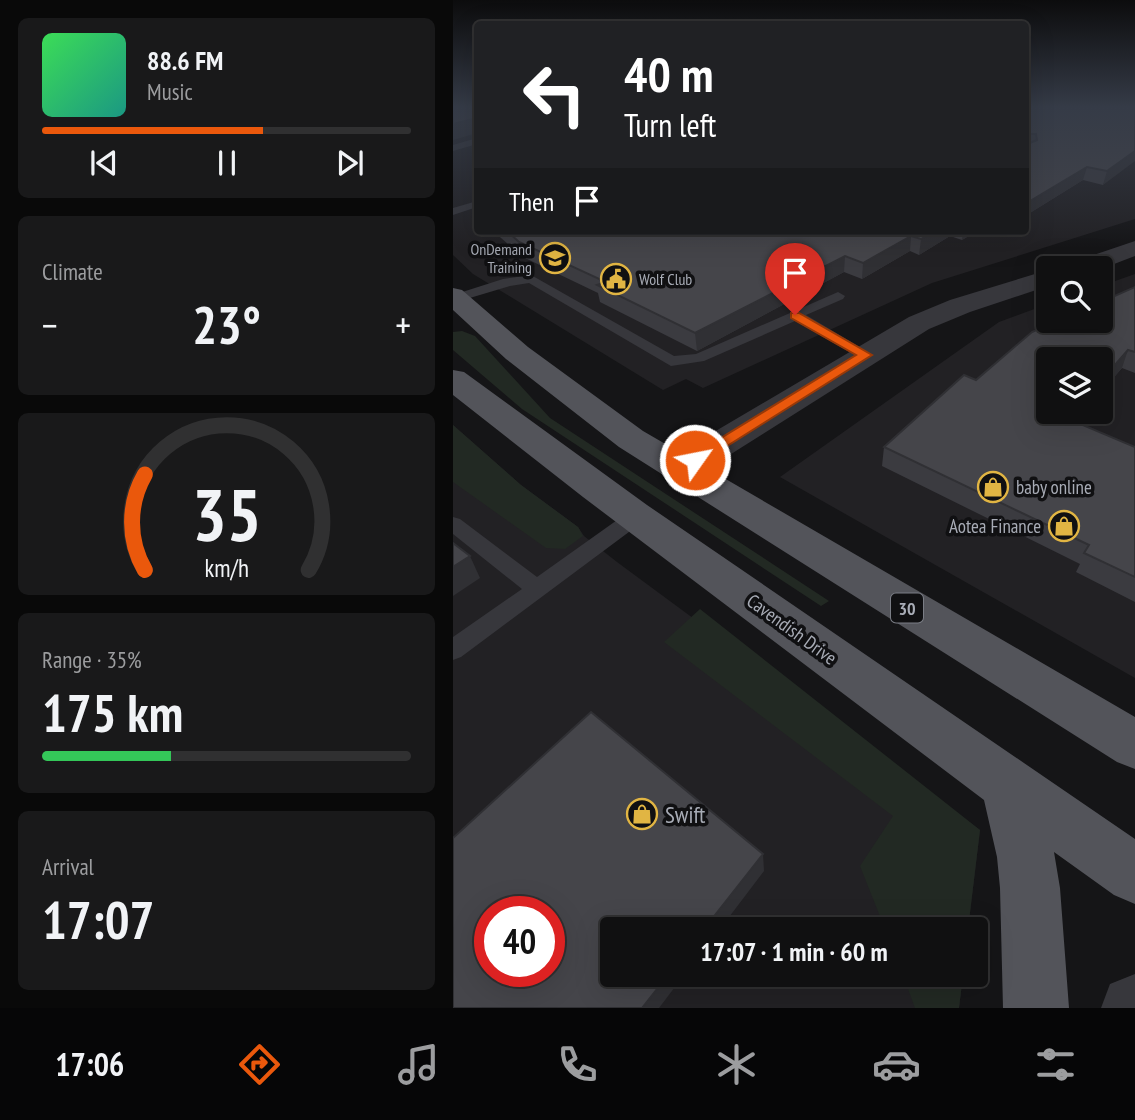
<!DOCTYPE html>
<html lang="en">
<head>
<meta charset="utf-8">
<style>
	:root { --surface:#101011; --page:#19191a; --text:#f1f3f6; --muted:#9c9d9f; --line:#303031; --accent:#ea580c }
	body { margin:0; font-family:"PT Sans Narrow",sans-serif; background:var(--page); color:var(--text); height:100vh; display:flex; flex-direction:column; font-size:26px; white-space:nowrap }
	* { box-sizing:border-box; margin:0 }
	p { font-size:23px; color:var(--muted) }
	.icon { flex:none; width:38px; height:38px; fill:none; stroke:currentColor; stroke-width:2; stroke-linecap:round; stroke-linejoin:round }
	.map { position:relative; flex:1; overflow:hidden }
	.sheet { display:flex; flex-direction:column; gap:18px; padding:18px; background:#090909; width:453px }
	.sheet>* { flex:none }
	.banner { position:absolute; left:21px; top:21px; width:555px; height:214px; border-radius:7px; box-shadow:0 7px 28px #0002,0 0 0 2px var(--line); background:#202124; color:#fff; overflow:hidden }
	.buttons { position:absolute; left:583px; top:256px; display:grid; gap:14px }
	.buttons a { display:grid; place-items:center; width:77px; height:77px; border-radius:7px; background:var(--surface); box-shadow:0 7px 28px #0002,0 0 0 2px var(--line); font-size:35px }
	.speed { position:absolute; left:21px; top:896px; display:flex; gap:14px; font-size:35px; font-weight:700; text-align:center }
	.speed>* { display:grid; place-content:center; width:91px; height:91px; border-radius:50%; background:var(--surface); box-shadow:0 7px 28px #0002,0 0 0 2px var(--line); line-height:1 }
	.speed .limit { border:10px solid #d22; background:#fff; color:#111 }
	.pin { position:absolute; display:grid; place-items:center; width:60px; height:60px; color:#fff; margin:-72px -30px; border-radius:50% 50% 50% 0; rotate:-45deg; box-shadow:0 0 7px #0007 }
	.pin .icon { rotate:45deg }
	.me { position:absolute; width:77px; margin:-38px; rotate:57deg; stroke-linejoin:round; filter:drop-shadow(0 0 5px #0008) }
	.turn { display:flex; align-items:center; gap:24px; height:147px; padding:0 35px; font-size:32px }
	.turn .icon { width:91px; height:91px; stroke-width:2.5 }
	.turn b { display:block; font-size:49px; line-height:60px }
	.then { display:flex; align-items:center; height:66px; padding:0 35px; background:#0003; gap:14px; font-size:26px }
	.big { font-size:52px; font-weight:800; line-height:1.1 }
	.sheet .card { flex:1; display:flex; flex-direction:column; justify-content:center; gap:10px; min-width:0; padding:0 24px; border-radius:10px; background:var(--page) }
	.sheet .dial { align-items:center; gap:0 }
	.dial svg { height:182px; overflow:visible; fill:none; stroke:var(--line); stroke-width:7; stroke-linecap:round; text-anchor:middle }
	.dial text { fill:var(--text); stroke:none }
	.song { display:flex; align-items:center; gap:21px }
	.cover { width:84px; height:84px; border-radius:10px; background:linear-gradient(135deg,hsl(130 70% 55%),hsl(170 70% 35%)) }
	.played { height:7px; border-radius:4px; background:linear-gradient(90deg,var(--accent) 60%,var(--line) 60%) }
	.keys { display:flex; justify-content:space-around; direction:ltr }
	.heat { display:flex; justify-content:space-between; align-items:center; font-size:38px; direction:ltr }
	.charge { height:10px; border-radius:5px; background:linear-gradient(90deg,#34c759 35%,var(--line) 0) }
	.trip { position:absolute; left:147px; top:917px; width:388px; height:70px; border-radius:7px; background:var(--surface); box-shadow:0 7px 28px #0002,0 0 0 2px var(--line); font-weight:800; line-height:70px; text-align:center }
	.dock { display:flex; height:112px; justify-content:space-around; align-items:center; background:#060607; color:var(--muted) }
	.dock .icon { width:49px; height:49px }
	.dock .current { color:var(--accent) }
	.dock b { font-size:32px; color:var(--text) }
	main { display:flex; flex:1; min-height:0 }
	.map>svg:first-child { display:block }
</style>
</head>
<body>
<main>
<section class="sheet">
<div class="card">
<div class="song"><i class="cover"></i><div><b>88.6 FM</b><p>Music</p></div></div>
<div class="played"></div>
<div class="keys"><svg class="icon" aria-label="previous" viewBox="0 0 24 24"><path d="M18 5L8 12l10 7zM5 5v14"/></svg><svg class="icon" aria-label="pause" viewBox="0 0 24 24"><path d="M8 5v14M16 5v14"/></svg><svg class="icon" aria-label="next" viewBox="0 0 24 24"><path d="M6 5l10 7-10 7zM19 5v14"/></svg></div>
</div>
<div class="card"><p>Climate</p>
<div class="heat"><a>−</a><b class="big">23°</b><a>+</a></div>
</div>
<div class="card dial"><svg viewBox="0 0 100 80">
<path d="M14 69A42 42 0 1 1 86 69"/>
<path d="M14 69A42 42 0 0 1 14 27" stroke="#ea580c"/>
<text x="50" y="56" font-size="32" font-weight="700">35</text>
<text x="50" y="72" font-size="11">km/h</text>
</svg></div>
<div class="card"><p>Range · 35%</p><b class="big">175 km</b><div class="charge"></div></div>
<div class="card"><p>Arrival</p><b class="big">17:07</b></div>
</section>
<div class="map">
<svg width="682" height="1008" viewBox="0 0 682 1008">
	<rect width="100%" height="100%" fill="#151517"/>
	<!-- built -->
	<path fill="#222124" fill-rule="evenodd" d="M0 107H24V231H572V107H682V219L479 283 250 388 233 379 210 390 20 274 0 255Z
		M682 274V678L327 477 546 322 595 304V320H648V286ZM595 359H648V411H595Z
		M0 425 68 485 125 527 131 536 164 562 527 830 515 929H159V975H510L506 1008H0ZM37 912H96V971H37Z"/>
	<!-- green -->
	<path fill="#222923" d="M9 331 22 336 97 418 376 601 368 606 69 409 0 350V332Z
		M0 425 68 485 125 527 130 536 112 549 93 548 0 482Z
		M247 609 527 830 515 929H432L407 866 440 816 211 642Z
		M450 975H510L506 1008H462Z"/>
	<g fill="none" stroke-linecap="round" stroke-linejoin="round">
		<!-- service -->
		<path fill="#37373c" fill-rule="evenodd" d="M24 138V144L0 151V145Z
			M24 201V207L0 215V208Z
			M78 275 221 356 243 354 385 292 392 296 390 299 353 315 420 355 412 360 407 358 342 321 251 361 218 366 76 283 57 286 0 303V295L50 279Z
			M181 511 188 513 191 518 188 523 8 657 0 660V637L69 589 0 534V517L7 519 84 577 174 513Z"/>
		<!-- tertiary -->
		<path fill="#37373c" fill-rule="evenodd" d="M682 241V256L648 269 614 268 617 263Z
			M595 270V286L517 312 476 329 240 478 227 482 214 478 209 470 214 462 244 442 456 317 497 300Z
			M682 974V1008H648L657 984Z"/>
		<!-- primary -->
		<path fill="#53545a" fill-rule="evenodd" d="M0 288 9 290 75 347 190 431 682 717V769L664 762 166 447 53 359 0 310Z
			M0 370 11 372 194 505 682 839V904L661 895 601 852 607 888 616 1008H550L547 888 544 857 531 800 130 497 0 395Z"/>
	</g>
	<!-- wall -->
	<path fill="#3b3b40" d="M572 107H682L650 185 630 180 572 216Z
		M40 231H524L509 240 497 236 466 255 457 251 409 279 391 272 244 351 147 302 145 293 70 257Z
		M682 287V373L669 368 648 392V359L595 411H630L621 422 682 447V602L623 572 627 564 429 466 431 447 523 380Z"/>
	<!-- shaded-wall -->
	<path fill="#303034" d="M24 118V133L0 140V124Z
		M682 151V161L650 185 654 171Z
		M634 167 630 180 572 216V204Z
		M482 231H498L497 236 466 255 468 239Z
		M510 231H524L509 240Z
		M458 236 457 251 409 279 410 263Z
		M392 256 391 272 244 351 242 333Z
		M675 350 669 368 648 392V381Z
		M620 411H630L607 437 613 418Z
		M17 556 27 578 0 596V567Z
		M310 854 311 871 267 929H251Z
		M215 975H231L206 1008H189Z"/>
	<!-- building -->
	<path fill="#45454a" stroke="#303034" stroke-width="2" fill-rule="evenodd" d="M0 107H24V118L0 124Z
		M572 107H682V151L654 171 634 167 572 204ZM573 134H583L584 140 574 144Z
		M54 231H482L468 239 458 236 410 263 392 256 242 333 144 285 153 282 66 242Z
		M682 287V352L675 350 648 381V359H595V411H620L613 418 682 447V577L631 553 636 545 431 447 511 375 523 380 579 332 605 320H648V302Z
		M0 543 17 556 0 567Z
		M138 712 310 854 251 929H159V975H215L189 1008H0V838ZM37 912H96V971H37Z"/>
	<!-- sky -->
	<linearGradient id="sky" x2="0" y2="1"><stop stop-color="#0c0c0d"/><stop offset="0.43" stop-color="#353b47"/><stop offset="1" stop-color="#353b47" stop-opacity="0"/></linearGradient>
	<rect width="682" height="248" fill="url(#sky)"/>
	<!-- route -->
	<path fill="#ea580c" stroke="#983908" stroke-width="2" d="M338 313H346L419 355 247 463H237L234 460 237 457 403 355 338 318Z"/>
	<!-- icons -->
	<defs>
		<g id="school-ring" transform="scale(1.575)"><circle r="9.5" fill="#101012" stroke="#e1b543" stroke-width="1.5"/><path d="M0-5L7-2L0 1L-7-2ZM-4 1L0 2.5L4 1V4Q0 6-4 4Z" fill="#e1b543"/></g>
		<g id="civic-ring" transform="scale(1.575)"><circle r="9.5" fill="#101012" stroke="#e1b543" stroke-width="1.5"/><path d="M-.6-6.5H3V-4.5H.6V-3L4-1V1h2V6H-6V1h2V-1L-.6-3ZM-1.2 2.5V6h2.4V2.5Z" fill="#e1b543"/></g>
		<g id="shop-ring" transform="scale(1.575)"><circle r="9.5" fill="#101012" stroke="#e1b543" stroke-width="1.5"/><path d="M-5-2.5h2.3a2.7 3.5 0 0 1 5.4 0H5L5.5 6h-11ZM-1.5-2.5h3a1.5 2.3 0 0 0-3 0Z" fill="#e1b543"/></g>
	</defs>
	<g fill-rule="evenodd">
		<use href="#school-ring" x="102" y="258"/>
		<use href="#civic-ring" x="163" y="279"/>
		<use href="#shop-ring" x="540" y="487"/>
		<use href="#shop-ring" x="611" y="526"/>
		<use href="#shop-ring" x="189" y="814"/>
	</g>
	<g text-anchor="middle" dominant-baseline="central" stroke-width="7" stroke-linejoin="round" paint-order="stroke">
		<!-- far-poi labels -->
		<g font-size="16" fill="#a8acb6" stroke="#101012" text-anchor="end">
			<text x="79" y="249">OnDemand<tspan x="79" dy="18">Training</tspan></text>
			<text x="186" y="279" text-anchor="start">Wolf Club</text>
		</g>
		<!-- shield labels -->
		<rect fill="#101012" stroke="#7a7d85" stroke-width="2" x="438" y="593.5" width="32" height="29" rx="5"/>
		<g font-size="18" font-weight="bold" fill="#a8acb6">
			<text x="454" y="608">30</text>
		</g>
		<!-- poi labels -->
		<g font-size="19" fill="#a8acb6" stroke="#101012" text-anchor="start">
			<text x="563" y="487">baby online</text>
			<text x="588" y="526" text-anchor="end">Aotea Finance</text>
		</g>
		<!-- street labels -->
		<g font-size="19" fill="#a8acb6" stroke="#101012">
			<text transform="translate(339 629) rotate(36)">Cavendish Drive</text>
		</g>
		<!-- near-poi labels -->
		<g font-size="23" fill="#a8acb6" stroke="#101012" text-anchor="start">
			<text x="212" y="814">Swift</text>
		</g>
	</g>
</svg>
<div class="buttons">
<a><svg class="icon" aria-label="search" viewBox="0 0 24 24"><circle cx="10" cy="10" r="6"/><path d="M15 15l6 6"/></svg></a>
<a><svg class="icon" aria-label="layers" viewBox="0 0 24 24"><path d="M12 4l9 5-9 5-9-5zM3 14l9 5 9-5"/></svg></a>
</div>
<div class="speed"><div class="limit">40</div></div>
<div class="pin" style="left:342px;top:315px;background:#d93025"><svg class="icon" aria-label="arrive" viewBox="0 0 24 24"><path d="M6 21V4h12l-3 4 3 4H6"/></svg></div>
<svg class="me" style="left:242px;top:460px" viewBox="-20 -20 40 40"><circle r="17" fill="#ea580c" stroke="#fff" stroke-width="3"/><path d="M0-11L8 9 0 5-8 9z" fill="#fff"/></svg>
<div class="trip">17:07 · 1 min · 60 m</div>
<div class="banner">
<div class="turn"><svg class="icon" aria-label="left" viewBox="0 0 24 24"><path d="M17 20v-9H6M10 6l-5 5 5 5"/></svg><div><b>40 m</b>Turn left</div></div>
<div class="then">Then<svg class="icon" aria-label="arrive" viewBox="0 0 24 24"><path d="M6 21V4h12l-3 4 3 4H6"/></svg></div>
</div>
</div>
</main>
<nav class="dock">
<b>17:06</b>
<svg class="icon current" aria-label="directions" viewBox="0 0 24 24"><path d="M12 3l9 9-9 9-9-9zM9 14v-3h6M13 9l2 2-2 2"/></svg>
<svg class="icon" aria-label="music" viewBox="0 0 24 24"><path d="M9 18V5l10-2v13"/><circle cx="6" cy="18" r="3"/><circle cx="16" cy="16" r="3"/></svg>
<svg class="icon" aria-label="phone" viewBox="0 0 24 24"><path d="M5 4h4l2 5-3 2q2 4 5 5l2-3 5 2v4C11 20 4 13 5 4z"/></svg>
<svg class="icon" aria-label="climate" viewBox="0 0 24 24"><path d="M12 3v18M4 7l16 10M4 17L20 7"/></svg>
<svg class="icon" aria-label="car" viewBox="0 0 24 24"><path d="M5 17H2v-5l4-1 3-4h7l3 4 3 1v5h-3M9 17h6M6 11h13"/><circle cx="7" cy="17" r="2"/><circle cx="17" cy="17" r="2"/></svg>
<svg class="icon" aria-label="filters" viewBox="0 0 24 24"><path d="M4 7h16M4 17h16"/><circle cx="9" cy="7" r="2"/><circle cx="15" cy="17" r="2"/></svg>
</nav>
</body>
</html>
